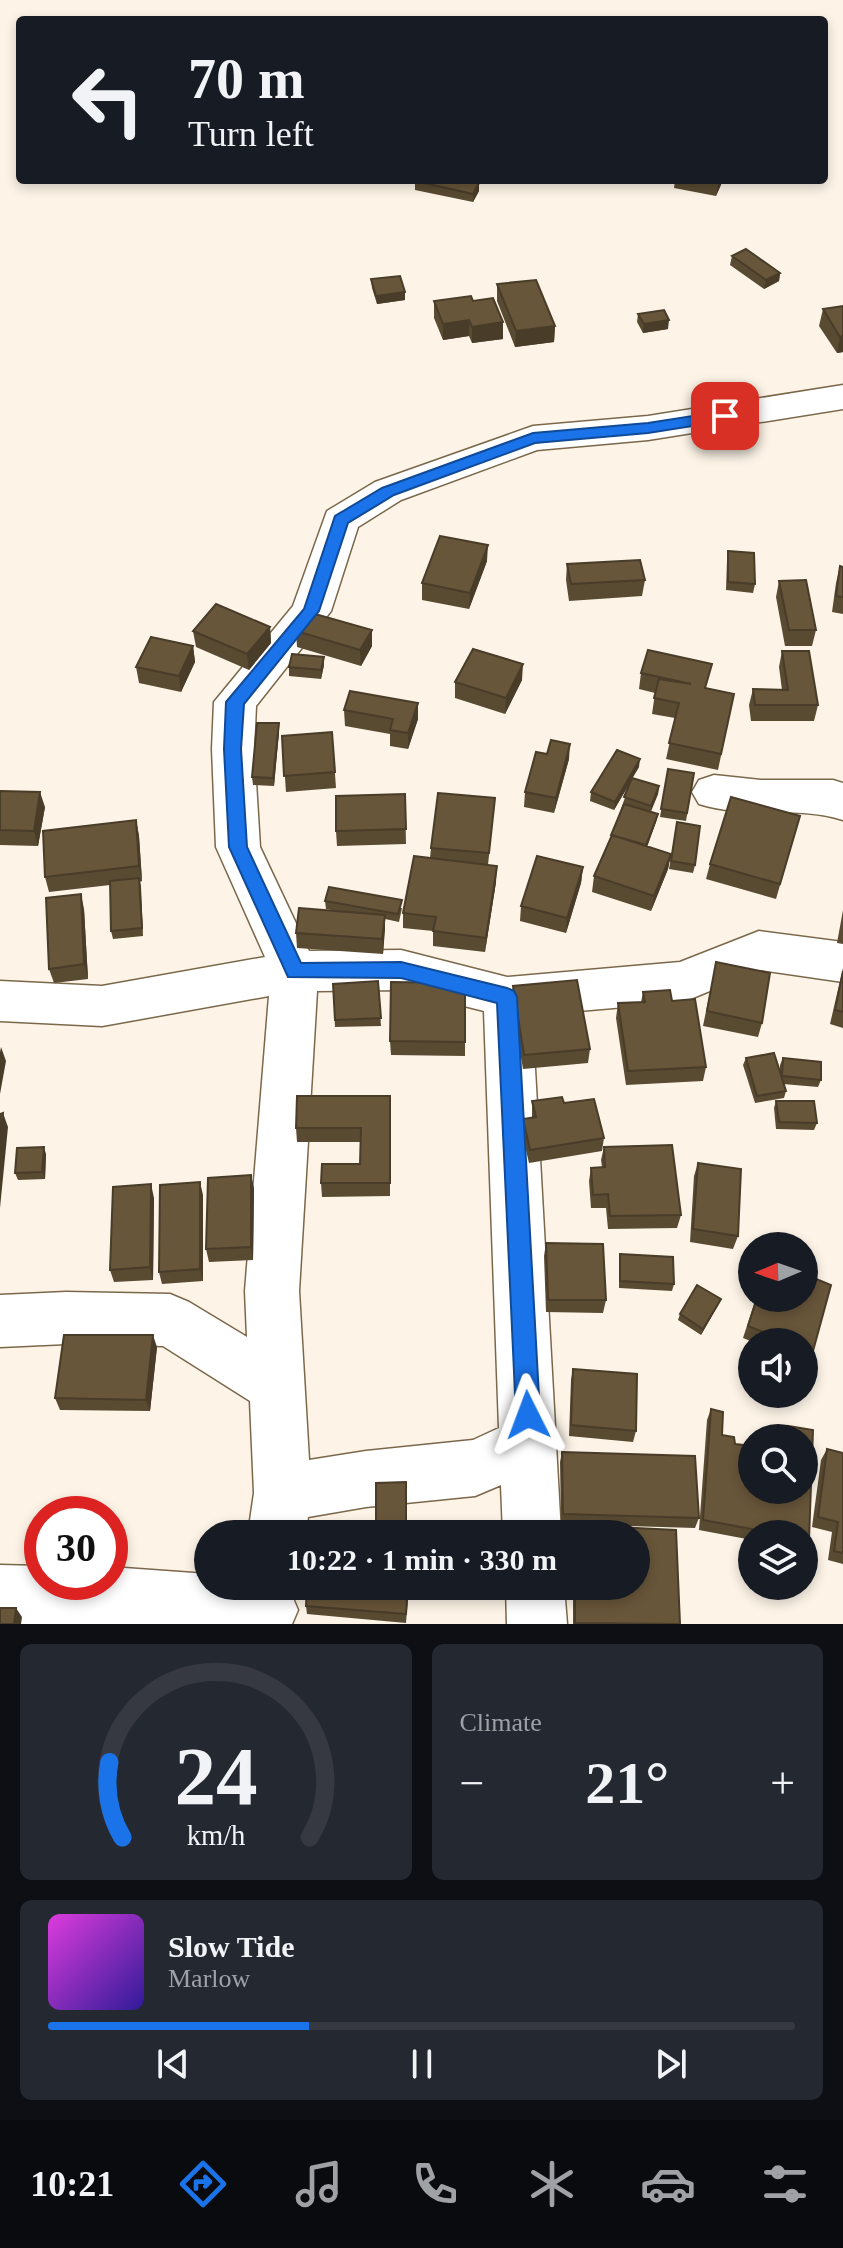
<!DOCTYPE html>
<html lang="en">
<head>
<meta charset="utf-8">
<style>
	:root { --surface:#171b24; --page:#242831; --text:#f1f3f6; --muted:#9ea1a6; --line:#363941; --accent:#1a73e8 }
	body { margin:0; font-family:Georgia,serif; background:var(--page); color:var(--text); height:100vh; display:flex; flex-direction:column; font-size:30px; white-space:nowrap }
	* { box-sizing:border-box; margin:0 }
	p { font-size:26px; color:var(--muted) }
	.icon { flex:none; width:44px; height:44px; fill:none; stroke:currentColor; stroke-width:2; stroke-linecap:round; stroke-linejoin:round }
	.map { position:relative; height:1624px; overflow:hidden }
	.details { display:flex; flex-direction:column; gap:20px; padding:20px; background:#0d0f14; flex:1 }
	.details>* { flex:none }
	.hud { position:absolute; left:16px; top:16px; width:812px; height:168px; border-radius:8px; box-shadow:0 4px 12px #0003; background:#171b24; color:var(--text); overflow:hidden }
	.needle { width:52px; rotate:268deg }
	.buttons { position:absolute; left:738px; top:1232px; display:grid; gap:16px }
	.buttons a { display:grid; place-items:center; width:80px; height:80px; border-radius:50%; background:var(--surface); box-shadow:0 4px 12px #0003; font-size:40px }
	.speed { position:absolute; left:24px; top:1496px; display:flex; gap:16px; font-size:40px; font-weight:700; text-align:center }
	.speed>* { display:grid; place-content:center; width:104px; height:104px; border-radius:50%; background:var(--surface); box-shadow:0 4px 12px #0003; line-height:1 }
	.speed .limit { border:12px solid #d22; background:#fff; color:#111 }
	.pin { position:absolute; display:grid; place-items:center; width:68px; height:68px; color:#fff; margin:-34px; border-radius:16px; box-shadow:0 4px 12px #0006 }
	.me { position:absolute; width:88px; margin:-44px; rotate:357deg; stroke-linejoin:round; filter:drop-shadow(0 0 6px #0008) }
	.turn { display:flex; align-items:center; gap:28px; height:168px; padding:0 40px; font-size:36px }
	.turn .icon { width:104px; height:104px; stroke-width:2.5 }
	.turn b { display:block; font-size:56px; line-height:68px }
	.big { font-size:60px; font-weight:800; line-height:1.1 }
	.details .tile { flex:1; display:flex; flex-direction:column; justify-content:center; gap:12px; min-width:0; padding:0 28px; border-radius:12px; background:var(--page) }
	.details .dial { align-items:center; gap:0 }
	.dial svg { height:208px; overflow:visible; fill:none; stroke:var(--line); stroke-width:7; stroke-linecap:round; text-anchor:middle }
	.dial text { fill:var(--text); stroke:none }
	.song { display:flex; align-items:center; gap:24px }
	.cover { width:96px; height:96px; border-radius:12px; background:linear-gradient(135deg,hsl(300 70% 55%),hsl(250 70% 35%)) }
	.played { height:8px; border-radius:4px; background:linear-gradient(90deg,var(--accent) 35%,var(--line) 35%) }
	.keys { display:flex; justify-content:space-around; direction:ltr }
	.heat { display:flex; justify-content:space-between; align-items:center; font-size:44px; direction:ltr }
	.details .tiles { flex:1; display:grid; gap:20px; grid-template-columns:1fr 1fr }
	.tile:last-child { grid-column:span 2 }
	.trip { position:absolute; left:194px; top:1520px; width:456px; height:80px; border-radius:40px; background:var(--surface); box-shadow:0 4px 12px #0003; font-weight:800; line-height:80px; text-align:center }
	.dock { display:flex; height:128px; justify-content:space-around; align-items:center; background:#090b0e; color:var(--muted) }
	.dock .icon { width:56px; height:56px }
	.dock .current { color:var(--accent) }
	.dock b { font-size:36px; color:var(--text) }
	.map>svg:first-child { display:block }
</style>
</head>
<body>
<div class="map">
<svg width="843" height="1624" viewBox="0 0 843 1624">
	<rect width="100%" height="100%" fill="#fdf4e7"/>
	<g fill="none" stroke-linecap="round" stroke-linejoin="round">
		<!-- minor casing -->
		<g stroke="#7b684b" stroke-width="3">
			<path id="minor" d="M843 385V409L648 440 537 450 401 500 358 527 331 611 256 706 254 749 260 847 309 951 401 950 507 977 680 962 759 931 843 942V982L761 970 683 1002 532 1015 561 1534H503L501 1485 475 1496 366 1507 308 1517 306 1534H248L254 1493 250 1401 163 1346 66 1344 0 1347V1295L66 1292 170 1294 189 1302 247 1337 245 1291 269 996 102 1026 0 1021V981L102 986 265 957 216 847 212 749 214 702 293 606 327 511 375 482 533 426 648 416ZM401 990 484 1011 499 1428 473 1440 366 1451 309 1460 299 1291 317 991Z
				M714 775 761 780H833L843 783V820C797 805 746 819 699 804L692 792 699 780Z
				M0 1565 42 1566V1582H110V1567L208 1574V1586H282L289 1589 298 1610 292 1624H0Z
				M506 1586H564L567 1624H507Z"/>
		</g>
		<!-- minor -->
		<use href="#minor" fill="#fff" fill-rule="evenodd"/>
	</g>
	<!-- wall -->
	<path fill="#594a32" d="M675 180H723L716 196 674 188Z
		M415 181 479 191 473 202 415 190Z
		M732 256 780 273 779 281 764 289 730 265Z
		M371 279 405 292V300L377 304 372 288Z
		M497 284 555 326 554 342 515 347 497 301Z
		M434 301H473L503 339 472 343 469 336 443 340 434 318Z
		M843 306V352L837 353 819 326 823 309Z
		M638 314 668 329 643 333 637 322Z
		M728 551 755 584 753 593 726 590 727 560Z
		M487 561 469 609 422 600V583Z
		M567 564 645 580 642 596 569 601 566 580Z
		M840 566 843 567V614L832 612 836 583Z
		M779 581 816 630 812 646H785L776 597Z
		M270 627 271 643 249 670 196 647 193 631Z
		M296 631 372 646 361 666 297 647Z
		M193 646 195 662 181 692 139 683 136 667Z
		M782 651 818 705 814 721H751L749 705 753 689 782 690 779 667Z
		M324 665 321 679 289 676V667Z
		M641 673 734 694 718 770 666 759 675 718 652 714 655 693 639 689Z
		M522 680 505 714 455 698V682Z
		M418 703V719L408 749 390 746V734L345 726 344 710Z
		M279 732 274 786 253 785 252 777Z
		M332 732 336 788 286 792 282 736Z
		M569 759 554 813 524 807 525 792Z
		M639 767 632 778 659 786 658 794 650 812 658 814 656 822 647 846 671 854 668 869 651 911 592 892 594 876 611 838 630 783 614 810 590 801 591 792Z
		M668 769 694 773 686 821 660 817Z
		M0 791 45 807 38 846 0 845Z
		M405 794 406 844 337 846 336 831Z
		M495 798 488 865 496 882 485 952 433 946V931L403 928V913L430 858 431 848Z
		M800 816 776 899 706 879 710 864Z
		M136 820 139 836 142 881 140 882 143 936 113 939 111 931 110 885 49 892 45 877Z
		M677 822 695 865 693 873 669 869Z
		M583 867 581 883 566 933 520 921 521 906Z
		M325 901 402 908 399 922 385 919 383 954 297 948 296 933 342 912 326 909Z
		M84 909 88 979 54 983 49 969Z
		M843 910V944L837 943Z
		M716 962 762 1023 758 1037 703 1026Z
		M843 968V1028L830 1024Z
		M378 981 381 1026 335 1027 333 984Z
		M513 986 590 1049 588 1063 523 1069 511 1000Z
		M643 992 672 1001 706 1067 703 1081 626 1085 616 1018 618 1003 641 1002Z
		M390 1041 465 1042V1056L391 1055Z
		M746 1058 780 1073V1065L783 1058 821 1080 818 1087 783 1084 786 1091 784 1098 755 1103 743 1065Z
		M390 1096V1196L322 1197 321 1183 360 1164 361 1142H297L296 1128Z
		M532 1101 564 1103 604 1138 602 1151 529 1163 522 1133 523 1119 532 1118Z
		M776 1101 817 1123 814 1130 776 1129 774 1108Z
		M604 1147 681 1215 677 1228 608 1229 606 1208H591L589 1181 591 1168 602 1167 601 1160Z
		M46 1154 45 1179 18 1180 15 1173Z
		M698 1163 738 1236 733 1249 690 1242 694 1176Z
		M251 1175 254 1189 253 1260 209 1262 206 1249Z
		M203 1195V1281L162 1284 159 1272Z
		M154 1198 153 1280 114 1282 110 1270Z
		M546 1243 606 1300 603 1313 546 1312 544 1256Z
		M620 1254 674 1284 672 1291 619 1288V1260Z
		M756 1298H804L813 1351 807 1363 804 1362V1342H753L743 1338Z
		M718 1305 701 1335 678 1320 680 1314Z
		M157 1347 150 1411 60 1410 55 1398Z
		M573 1369 636 1431 633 1442 569 1436 571 1380Z
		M711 1409 723 1412 722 1435 734 1437 735 1444 752 1446V1490H804V1438H783V1437L788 1426 813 1430 809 1540 804 1548V1534H752V1540L699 1530 707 1420Z
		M827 1449 843 1453V1564L828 1560 832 1532 812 1527 821 1460Z
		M562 1452 699 1518 695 1528 561 1524 560 1462Z
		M574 1525 676 1530 680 1624H573V1586H636V1534H573Z
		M409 1586 406 1623 307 1614 306 1606Z"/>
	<!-- shaded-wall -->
	<path fill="#493c29" d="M719 180H723L716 196Z
		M479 183V191L473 202V194Z
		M780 273 779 281 764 289 766 280Z
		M405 292V300L377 304 376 296Z
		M469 320V336L443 340V324Z
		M669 320 668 329 643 333 644 324Z
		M503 322V339L472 343V327Z
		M555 326 554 342 515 347 516 331Z
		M843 336V352L837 353 840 337Z
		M488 545 487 561 469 609 470 593Z
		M270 627 271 643 249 670 247 654Z
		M372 630V646L361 666 360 650Z
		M193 646 195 662 181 692 179 676Z
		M324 657V665L321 679V670Z
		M523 664 522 680 505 714 506 698Z
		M418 703V719L408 749V733Z
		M279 723V732L274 786 273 778Z
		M570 744 569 759 554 813 556 798Z
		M640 759 639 767 614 810 615 802Z
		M659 786 658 794 650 814 651 806Z
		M40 792 45 807 38 846 34 831Z
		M658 814 656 822 645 853 646 845Z
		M136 820 139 836 142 881 139 866Z
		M671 854 668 869 651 911 654 896Z
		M497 866 496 882 485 952 486 938Z
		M583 867 581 883 566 933 567 918Z
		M139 878 141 886 143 936 142 928Z
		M81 894 84 909 88 979 84 964Z
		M385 915V930L383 954 382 939Z
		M1 1047 6 1061 0 1094V1052Z
		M3 1113 8 1127 0 1208V1139Z
		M44 1147 46 1154 45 1179 42 1172Z
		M251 1175 254 1189 253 1260 251 1247Z
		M200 1182 203 1195V1281L200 1269Z
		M151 1184 154 1198 153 1280 150 1267Z
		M721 1299 718 1305 701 1335 703 1329Z
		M153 1335 157 1347 150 1411 146 1400Z
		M16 1608 22 1617 21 1624H14Z"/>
	<!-- building -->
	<path fill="#68563a" stroke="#493c29" stroke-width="2" d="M416 180H465L479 183 473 194 415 181Z
		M746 249 780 273 766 280 732 256Z
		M400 276 405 292 376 296 371 279Z
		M536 280 555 326 516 331 497 284Z
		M471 296 473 301 493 298 503 322 472 327 469 320 443 324 434 301Z
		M843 306V336L840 337 823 309Z
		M664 310 669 320 644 324 638 314Z
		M440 536 488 545 470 593 422 583Z
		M728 551 754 553 755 584 728 582Z
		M640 560 645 580 571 584 567 564Z
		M840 566 843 567V597L836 596Z
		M806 580 816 630H789L779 581Z
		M216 604 270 627 247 654 193 631Z
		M308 612 372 630 360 650 296 631Z
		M151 637 193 646 179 676 136 667Z
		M473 649 523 664 506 698 455 682Z
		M648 650 712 664 705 688 734 694 721 754 669 743 679 703 654 698 659 679 691 684 641 673Z
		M782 651H809L818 705H755L753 689 788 690Z
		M292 654 324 657 321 670 289 667Z
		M350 691 418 703 408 733 390 730 393 719 344 710Z
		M257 723H279L273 778 252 777Z
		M332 732 335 772 284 776 282 736Z
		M551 740 570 744 556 798 525 792 536 752 547 754Z
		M617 750 640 759 615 802 591 792Z
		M668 769 694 773 687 813 661 809Z
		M632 778 659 786 651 806 624 797Z
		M0 791 40 792 34 831 0 830Z
		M438 793 495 798 489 853 431 848Z
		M405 794 406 829 336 831V796Z
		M731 797 800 816 780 884 710 864Z
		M624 804 658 814 646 845 611 835Z
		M136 820 139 866 45 877 43 831Z
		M677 822 700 826 695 865 671 861Z
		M612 835 671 854 654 896 594 876Z
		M414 856 497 866 486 938 433 931 436 917 403 913Z
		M537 856 583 867 567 918 521 906Z
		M139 878 142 928 111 931 110 881Z
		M329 887 402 900 398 914 325 901Z
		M81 894 84 964 49 969 46 898Z
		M299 908 385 915 382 939 296 933Z
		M716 962 770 973 762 1023 707 1011Z
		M843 971V1012L835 1010Z
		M577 980 590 1049 524 1055 513 986Z
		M378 981 381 1018 335 1020 333 984Z
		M391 982 465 983V1042L390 1041Z
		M670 990 672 1001 695 999 706 1067 628 1071 618 1003 645 1002 643 992Z
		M774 1053 786 1091 757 1096 746 1058Z
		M783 1058 821 1062V1080L782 1076Z
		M297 1096H390V1183H321L322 1164H360L361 1128H296Z
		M562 1097 564 1103 594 1099 604 1138 530 1150 523 1119 536 1117 532 1101Z
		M776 1101H814L817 1123 779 1122Z
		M3 1113 0 1139V1114Z
		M672 1145 681 1215 610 1216 608 1194 593 1195 591 1168 605 1167 604 1147Z
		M44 1147 42 1172 15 1173 17 1148Z
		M698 1163 741 1169 738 1236 693 1229Z
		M251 1175V1247L206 1249 208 1178Z
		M200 1182V1269L159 1272 160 1185Z
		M151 1184 150 1267 110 1270 113 1187Z
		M546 1243 603 1244 606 1300H548Z
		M620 1254 673 1257 674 1284 620 1281Z
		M804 1274 831 1285 813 1351 804 1348V1342H788L748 1326 757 1298H804Z
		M697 1285 721 1299 703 1329 680 1314Z
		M64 1335H153L146 1400 55 1398Z
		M573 1369 637 1374 636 1431 571 1425Z
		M711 1409 723 1412 722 1435 734 1437 735 1444 752 1446V1490H804V1438H788V1426L813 1430 809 1540 804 1539V1534H779L703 1520Z
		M827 1449 843 1453V1553L834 1551 838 1522 818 1517Z
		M562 1452 695 1456 699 1518 563 1514Z
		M406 1482V1534H376V1483Z
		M574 1525 676 1530 680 1624 575 1623V1586H636V1534H575Z
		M307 1586H408L406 1614 306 1606Z
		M0 1608H16L14 1624H0Z"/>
	<!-- route -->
	<path fill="#1a73e8" stroke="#114b97" stroke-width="2" d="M725 411 731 413V420L648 433 535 443 394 495 348 523 319 611 244 704 241 749 247 847 301 963 401 962 507 988 514 991 517 997 540 1415 536 1423 528 1426 520 1423 516 1415 497 1003 401 978 288 977 229 847 224 749 226 702 304 609 335 516 382 488 533 433 648 423Z"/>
</svg>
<div class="buttons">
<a><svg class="needle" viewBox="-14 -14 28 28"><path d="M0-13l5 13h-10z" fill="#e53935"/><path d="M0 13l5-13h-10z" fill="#9ea1a6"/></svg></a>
<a><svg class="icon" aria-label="sound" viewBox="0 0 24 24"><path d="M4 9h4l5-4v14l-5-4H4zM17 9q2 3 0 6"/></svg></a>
<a><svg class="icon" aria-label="search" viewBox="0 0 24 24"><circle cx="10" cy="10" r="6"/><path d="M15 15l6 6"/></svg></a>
<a><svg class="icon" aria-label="layers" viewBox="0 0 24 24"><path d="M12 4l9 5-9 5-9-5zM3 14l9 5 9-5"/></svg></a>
</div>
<div class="speed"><div class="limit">30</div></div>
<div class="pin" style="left:725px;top:416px;background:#d93025"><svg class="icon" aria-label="arrive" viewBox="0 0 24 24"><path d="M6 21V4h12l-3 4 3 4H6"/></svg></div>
<svg class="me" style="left:528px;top:1415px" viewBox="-20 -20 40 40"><path d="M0-17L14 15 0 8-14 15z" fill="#1a73e8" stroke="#fff" stroke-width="4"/></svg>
<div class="trip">10:22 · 1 min · 330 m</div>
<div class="hud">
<div class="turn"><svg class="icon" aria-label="left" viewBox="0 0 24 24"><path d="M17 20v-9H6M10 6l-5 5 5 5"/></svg><div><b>70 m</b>Turn left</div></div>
</div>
</div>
<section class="details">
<div class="tiles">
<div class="tile dial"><svg viewBox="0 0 100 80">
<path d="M14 69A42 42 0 1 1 86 69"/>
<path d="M14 69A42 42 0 0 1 9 40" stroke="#1a73e8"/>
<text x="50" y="56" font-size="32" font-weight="700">24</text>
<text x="50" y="72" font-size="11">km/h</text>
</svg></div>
<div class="tile"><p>Climate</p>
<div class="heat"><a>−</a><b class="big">21°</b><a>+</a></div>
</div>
<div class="tile">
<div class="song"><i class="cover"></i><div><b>Slow Tide</b><p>Marlow</p></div></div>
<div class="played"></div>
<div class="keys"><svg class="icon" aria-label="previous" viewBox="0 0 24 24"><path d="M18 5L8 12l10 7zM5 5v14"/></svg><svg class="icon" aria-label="pause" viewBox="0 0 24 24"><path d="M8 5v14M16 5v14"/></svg><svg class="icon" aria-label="next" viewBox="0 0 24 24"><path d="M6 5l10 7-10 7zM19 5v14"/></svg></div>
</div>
</div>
</section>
<nav class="dock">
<b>10:21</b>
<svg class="icon current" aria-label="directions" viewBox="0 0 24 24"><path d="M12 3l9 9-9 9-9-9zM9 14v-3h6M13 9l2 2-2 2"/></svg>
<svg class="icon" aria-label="music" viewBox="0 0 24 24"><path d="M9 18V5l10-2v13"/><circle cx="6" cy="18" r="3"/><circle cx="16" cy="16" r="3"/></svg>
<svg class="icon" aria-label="phone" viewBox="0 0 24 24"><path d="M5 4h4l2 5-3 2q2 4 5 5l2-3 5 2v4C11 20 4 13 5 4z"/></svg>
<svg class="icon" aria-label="climate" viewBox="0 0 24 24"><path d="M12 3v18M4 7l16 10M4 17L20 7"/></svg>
<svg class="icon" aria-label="car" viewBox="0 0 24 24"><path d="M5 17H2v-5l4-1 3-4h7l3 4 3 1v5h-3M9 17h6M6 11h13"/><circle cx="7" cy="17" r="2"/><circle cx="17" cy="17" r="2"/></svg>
<svg class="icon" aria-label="filters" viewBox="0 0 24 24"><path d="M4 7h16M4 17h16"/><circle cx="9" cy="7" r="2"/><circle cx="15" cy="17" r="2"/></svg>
</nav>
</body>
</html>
